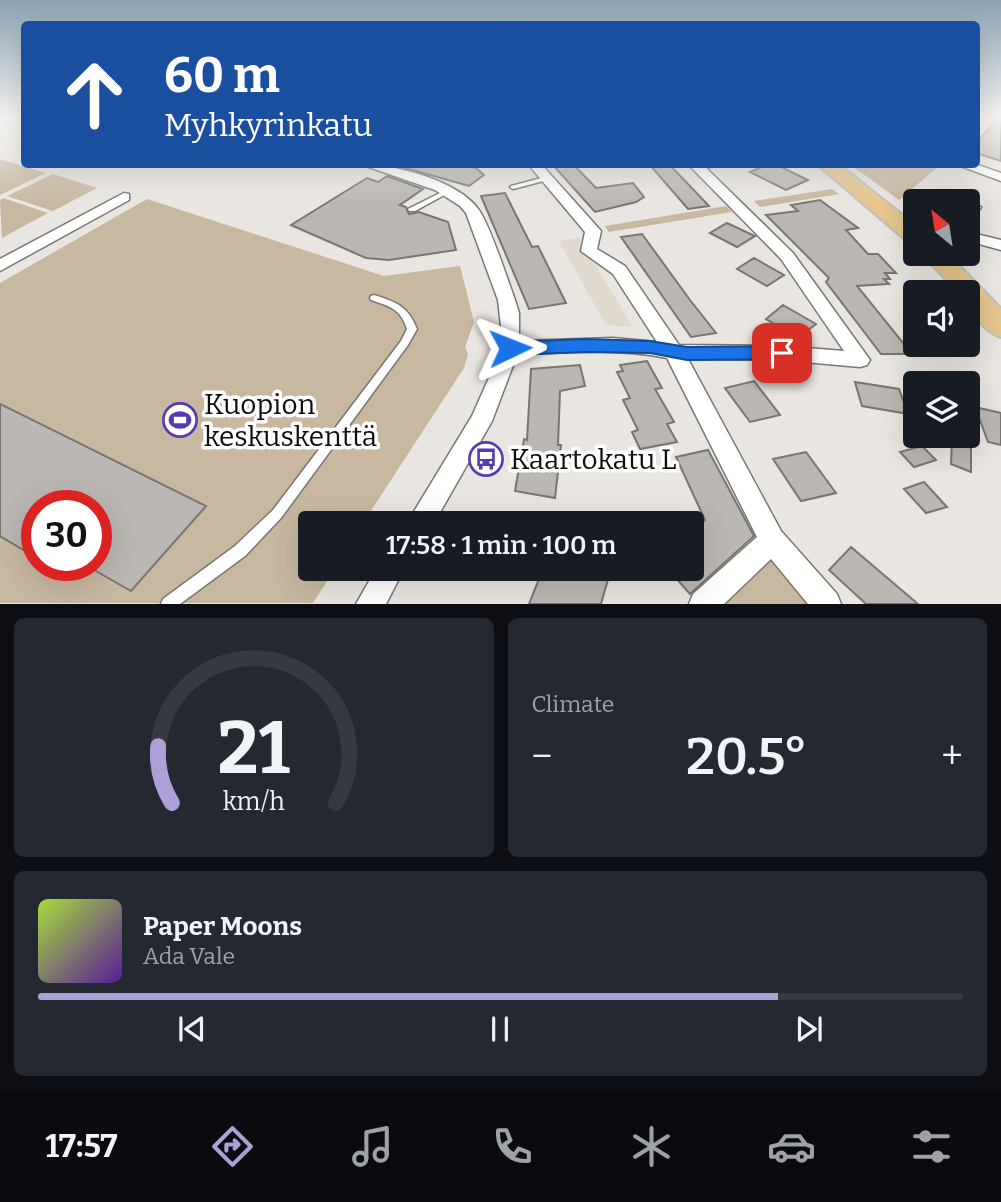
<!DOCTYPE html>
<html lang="en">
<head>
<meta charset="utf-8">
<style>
	:root { --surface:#171b24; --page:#242831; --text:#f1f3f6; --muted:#9ea1a6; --line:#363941; --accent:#aca0d7 }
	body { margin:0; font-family:Bitter,serif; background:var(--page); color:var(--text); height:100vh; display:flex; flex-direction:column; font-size:26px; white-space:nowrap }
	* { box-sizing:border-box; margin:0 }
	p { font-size:23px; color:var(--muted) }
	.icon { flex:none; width:38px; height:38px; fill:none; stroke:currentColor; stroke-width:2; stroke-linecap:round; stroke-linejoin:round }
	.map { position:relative; height:604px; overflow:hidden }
	.sheet { display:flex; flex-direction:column; gap:14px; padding:14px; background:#0d0f14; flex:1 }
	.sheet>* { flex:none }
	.top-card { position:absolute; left:21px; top:21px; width:959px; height:147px; border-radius:7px; box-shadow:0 7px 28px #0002; background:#1a4fa0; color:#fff; overflow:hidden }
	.needle { width:46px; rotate:330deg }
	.fabs { position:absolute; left:903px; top:189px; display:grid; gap:14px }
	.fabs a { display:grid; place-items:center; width:77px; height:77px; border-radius:7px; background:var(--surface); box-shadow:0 7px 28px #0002; font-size:35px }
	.speed { position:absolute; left:21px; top:490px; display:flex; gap:14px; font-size:35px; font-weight:700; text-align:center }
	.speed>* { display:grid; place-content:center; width:91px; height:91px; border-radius:50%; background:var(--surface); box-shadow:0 7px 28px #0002; line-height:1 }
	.speed .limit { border:10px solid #d22; background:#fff; color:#111 }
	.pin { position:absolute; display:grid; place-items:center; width:60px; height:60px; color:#fff; margin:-30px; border-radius:14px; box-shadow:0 4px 10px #0006 }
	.me { position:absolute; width:77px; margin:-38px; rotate:88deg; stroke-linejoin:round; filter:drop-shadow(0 0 5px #0008) }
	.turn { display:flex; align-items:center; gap:24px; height:147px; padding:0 28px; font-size:32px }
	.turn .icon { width:91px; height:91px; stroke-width:2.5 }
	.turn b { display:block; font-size:49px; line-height:60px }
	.big { font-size:52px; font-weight:600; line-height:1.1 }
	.sheet .tile { flex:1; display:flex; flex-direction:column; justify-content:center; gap:10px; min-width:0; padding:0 24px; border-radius:10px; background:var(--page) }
	.sheet .dial { align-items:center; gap:0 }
	.dial svg { height:182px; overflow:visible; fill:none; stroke:var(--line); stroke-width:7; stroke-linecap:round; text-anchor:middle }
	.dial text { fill:var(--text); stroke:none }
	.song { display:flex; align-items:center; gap:21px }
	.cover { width:84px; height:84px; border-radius:10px; background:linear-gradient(135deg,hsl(80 70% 55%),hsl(270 70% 35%)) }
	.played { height:7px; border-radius:4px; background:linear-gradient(90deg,var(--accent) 80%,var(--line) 80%) }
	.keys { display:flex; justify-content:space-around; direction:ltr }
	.heat { display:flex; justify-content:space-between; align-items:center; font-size:38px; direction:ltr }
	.sheet .tiles { flex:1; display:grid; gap:14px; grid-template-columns:1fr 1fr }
	.tile:last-child { grid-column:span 2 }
	.trip { position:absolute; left:298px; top:511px; width:406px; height:70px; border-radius:7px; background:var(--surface); box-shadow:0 7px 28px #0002; font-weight:600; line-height:70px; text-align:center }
	.dock { display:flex; height:112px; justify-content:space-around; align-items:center; background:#090b0e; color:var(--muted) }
	.dock .icon { width:49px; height:49px }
	.dock .selected { color:var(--accent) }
	.dock b { font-size:32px; color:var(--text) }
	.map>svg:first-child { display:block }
</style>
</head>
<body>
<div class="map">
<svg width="1001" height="604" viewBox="0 0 1001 604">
	<rect width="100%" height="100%" fill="#e9e5e0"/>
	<!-- built -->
	<path fill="#e0d9ce" d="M579 238 633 327 606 325 559 241Z"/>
	<!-- green -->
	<path fill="#c8b8a0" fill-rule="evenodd" d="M0 159 46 173 0 195Z
		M851 165H940L899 200Z
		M53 174 97 188 53 211 7 196Z
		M832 189 839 194 760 207 754 201Z
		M3 198 48 213 2 238 0 200Z
		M147 199 384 276 460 266 474 322 465 347 468 354 464 368 363 523H310V569H335L313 603H0V283ZM37 506H96V565H37Z
		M726 206 732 212 609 232 605 226Z
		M765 547 811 604H703Z"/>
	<!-- building -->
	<path fill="#bbb8b3" stroke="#797672" stroke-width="2" d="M1000 118H1001V161L976 153V142Z
		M405 164H463L476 168 484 175 469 186 402 167Z
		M552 164H573L596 188 633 183 644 197 636 202 595 212Z
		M649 164H669L709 206 688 209Z
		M769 164H775L808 180 786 190 750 172Z
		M387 176 423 189 400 205 406 207 409 214 419 212 448 222 456 250 389 260 366 258 291 225 367 178 378 182Z
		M505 193 532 247 538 246 566 303 529 309 481 196Z
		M820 200 858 228 846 230 868 254H878L896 273H885L890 279H884L889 284 857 286 912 354H881L826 282 829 278 766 215 798 211 791 205Z
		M727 223 755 236 737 247 710 233Z
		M642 234 690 300 716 333 691 337 621 237Z
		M754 258 784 275 767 286 737 269Z
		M783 305 816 324 798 338 766 319Z
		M647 361 662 388 655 389 674 422 667 424 677 442 640 449 632 432 638 430 623 400 630 398 617 372 623 371 620 365Z
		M580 365 585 386 560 391 558 445H561L555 498 515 491 524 439 527 440 531 369Z
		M754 381 780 415 750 422 725 388Z
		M855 382 899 389 908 414 862 406Z
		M0 404 206 506 131 591 96 571V506H37V558L0 536Z
		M975 407 1001 413V445L988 442Z
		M952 441 971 448V472L951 464Z
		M922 446 936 460 914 467 900 452Z
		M708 450 754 536 690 594 668 569H691V532L705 520 676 457Z
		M806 452 836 493 801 501 773 459Z
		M924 482 947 507 926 513 904 489Z
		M851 547 918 604H866L829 570Z
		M543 569H611L601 604H529Z"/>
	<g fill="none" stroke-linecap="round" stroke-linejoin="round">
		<!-- service casing -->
		<g stroke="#797772" stroke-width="3">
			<path id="service" d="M702 164H728L697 169 694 167Z
				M549 176 552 178 551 179 513 189 510 187 511 186Z
				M448 189 451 191 450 192 415 211H409L408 209Z
				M977 205 981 207 980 209 968 211V207Z
				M374 295C396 302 408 306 417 329L408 345 281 518 245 556 180 604H161L163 599 235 546 273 510 401 341 407 329C401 309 389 306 371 300L370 298 371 296Z"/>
		</g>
		<!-- minor casing -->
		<g stroke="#797772" stroke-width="3">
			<path id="minor" d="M360 164C393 164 458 180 479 210 491 228 507 278 515 300L519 313V341L613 338 657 342 613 274 581 251 585 232 528 164H541L601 231 597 249 625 266 679 345 782 346 844 351 781 259 688 164H702L793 253 870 360 867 365 860 367 782 360 688 359 781 531 837 594 841 604H808L771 559 724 604H689L693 594 757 537 667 358C617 348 567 352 517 355L492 421 434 523H407L472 416 496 362 502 335 498 300 466 213 460 206 435 190Z
				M955 164H975L1001 173V181Z
				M124 193 129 194V200L0 271V259Z
				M968 232 1001 240V250L968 241Z
				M376 569H404L386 604H356Z"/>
		</g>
		<!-- primary casing -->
		<g stroke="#c0c0c0" stroke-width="4">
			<path id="primary" d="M817 164H838L915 225V243L907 241Z
				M922 254H948L1001 309V337C984 332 968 310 968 292H958Z"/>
		</g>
		<!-- service -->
		<use href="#service" fill="#fff" fill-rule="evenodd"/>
		<!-- minor -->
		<use href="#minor" fill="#fff" fill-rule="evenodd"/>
		<!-- primary -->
		<use href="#primary" fill="#e6c68e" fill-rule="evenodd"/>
	</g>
	<!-- sky -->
	<linearGradient id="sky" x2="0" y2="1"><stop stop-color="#8ba2b3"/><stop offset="0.58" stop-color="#f5f3f1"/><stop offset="1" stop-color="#f5f3f1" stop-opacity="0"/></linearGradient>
	<rect width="1001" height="203" fill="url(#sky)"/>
	<!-- route -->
	<path fill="#1a73e8" stroke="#114b97" stroke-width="2" d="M586 339 650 341 687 347 782 346 791 353 782 359 687 360 650 353 586 352 510 355 501 348 510 342Z"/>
	<!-- icons -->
	<defs>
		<g id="stadium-ring" transform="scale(1.75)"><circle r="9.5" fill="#fff" stroke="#573ab2" stroke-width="1.5"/><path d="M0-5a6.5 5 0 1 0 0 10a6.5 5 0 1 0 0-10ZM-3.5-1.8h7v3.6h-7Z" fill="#573ab2"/></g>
		<g id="bus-ring" transform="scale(1.75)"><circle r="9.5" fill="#fff" stroke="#573ab2" stroke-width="1.5"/><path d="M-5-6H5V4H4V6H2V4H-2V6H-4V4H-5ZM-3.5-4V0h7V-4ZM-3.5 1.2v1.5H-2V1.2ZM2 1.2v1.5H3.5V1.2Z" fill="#573ab2"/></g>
	</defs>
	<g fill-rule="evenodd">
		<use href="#stadium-ring" x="180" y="420"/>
		<use href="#bus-ring" x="486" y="459"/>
	</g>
	<g text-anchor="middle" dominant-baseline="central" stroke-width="7" stroke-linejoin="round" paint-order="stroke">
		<!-- near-poi labels -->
		<g font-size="28" fill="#0e0d0c" stroke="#fff" text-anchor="start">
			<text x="204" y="404">Kuopion<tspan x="204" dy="32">keskuskenttä</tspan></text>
			<text x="510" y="459">Kaartokatu L</text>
		</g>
	</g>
</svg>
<div class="fabs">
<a><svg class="needle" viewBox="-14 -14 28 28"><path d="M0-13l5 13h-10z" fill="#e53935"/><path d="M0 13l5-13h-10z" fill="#9ea1a6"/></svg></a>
<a><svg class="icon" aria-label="sound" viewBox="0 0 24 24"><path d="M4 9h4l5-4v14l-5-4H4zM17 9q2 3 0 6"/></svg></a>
<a><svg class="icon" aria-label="layers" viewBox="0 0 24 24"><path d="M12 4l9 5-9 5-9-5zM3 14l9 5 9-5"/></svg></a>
</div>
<div class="speed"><div class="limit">30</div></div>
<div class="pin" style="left:782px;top:353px;background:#d93025"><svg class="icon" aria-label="arrive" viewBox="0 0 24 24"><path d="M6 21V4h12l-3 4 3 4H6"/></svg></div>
<svg class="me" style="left:510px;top:348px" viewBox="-20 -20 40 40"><path d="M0-17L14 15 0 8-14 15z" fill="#1a73e8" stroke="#fff" stroke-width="4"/></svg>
<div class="trip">17:58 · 1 min · 100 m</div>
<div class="top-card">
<div class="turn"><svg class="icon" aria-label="ahead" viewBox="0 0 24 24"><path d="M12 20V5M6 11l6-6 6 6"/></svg><div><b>60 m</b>Myhkyrinkatu</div></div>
</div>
</div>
<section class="sheet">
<div class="tiles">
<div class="tile dial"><svg viewBox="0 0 100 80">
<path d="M14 69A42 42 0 1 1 86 69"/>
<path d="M14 69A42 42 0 0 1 8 44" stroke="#aca0d7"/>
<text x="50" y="56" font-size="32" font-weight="700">21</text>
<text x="50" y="72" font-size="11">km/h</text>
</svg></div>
<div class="tile"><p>Climate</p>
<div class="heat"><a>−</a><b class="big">20.5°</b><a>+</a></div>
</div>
<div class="tile">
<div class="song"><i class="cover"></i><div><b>Paper Moons</b><p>Ada Vale</p></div></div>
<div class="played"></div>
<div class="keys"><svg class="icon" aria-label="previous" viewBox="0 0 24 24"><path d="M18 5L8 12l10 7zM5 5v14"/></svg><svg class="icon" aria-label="pause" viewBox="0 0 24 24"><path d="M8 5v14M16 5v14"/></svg><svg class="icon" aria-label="next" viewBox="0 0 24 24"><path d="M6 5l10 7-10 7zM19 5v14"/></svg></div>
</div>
</div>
</section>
<nav class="dock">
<b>17:57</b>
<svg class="icon selected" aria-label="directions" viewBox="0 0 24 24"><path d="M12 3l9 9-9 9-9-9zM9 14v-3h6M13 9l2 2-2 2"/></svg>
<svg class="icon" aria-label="music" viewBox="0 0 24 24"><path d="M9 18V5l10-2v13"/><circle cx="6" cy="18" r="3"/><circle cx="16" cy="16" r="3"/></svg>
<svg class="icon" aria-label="phone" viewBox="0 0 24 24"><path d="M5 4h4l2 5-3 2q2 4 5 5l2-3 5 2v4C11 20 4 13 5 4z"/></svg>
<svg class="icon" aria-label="climate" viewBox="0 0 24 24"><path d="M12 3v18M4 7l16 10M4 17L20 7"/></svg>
<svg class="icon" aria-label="car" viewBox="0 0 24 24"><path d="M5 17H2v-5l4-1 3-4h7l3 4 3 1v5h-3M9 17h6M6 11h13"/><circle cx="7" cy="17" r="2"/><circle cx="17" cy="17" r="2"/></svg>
<svg class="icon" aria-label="filters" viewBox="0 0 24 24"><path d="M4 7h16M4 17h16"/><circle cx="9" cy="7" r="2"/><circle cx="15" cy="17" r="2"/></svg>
</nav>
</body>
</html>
